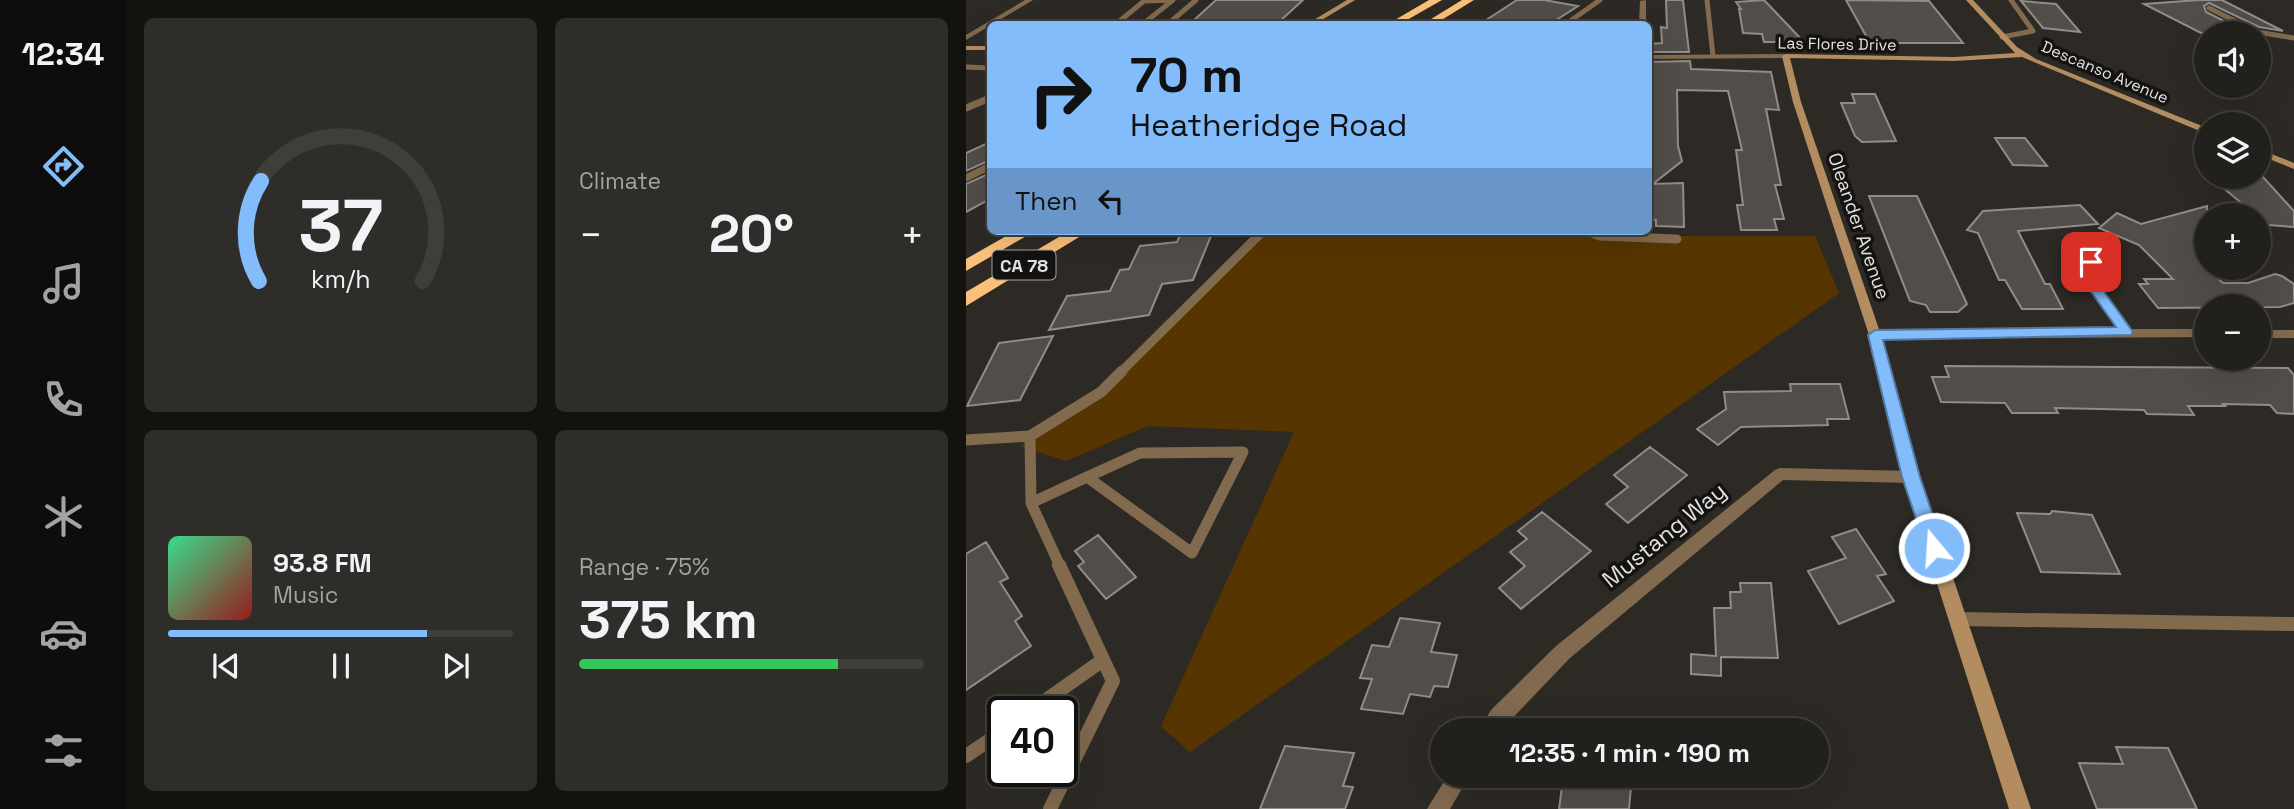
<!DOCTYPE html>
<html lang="en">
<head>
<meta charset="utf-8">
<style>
	:root { --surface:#22201c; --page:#2e2d29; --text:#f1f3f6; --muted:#a2a3a3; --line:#3f3e3b; --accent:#82bcfa }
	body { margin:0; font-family:"Space Grotesk",sans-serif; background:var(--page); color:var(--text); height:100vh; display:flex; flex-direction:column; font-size:26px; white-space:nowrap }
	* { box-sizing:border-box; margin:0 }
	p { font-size:23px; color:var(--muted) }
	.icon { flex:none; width:38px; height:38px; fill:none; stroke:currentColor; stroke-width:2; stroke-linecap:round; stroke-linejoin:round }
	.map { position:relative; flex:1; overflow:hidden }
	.details { display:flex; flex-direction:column; gap:18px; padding:18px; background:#13120f; width:840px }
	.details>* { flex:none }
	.top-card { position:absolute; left:21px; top:21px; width:665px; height:214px; border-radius:10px; box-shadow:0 7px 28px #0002,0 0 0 2px var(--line); background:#82bcfa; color:#111; overflow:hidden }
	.buttons { position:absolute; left:1228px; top:21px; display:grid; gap:14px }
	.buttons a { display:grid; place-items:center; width:77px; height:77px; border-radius:50%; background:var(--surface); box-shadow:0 7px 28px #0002,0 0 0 2px var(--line); font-size:35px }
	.speed { position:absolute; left:21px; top:696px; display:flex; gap:14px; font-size:35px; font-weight:700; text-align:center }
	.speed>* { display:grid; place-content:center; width:91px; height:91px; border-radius:50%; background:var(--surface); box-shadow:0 7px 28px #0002,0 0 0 2px var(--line); line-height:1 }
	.speed .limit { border:4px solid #111; border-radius:10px; background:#fff; color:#111 }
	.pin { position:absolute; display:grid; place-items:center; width:60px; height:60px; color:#fff; margin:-30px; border-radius:14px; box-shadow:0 4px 10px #0006 }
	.me { position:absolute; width:77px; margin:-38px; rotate:342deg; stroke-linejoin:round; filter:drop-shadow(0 0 5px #0008) }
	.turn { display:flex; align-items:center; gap:24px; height:147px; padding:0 28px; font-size:32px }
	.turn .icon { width:91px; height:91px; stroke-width:2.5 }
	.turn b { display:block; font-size:49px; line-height:60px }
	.then { display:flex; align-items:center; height:66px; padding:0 28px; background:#0003; gap:14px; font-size:26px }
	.big { font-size:52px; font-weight:700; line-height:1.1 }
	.details .tile { flex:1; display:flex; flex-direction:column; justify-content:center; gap:10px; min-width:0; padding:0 24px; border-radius:10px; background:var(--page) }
	.details .dial { align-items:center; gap:0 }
	.dial svg { height:182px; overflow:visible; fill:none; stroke:var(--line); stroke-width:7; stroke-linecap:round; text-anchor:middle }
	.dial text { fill:var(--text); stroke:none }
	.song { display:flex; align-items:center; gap:21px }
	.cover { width:84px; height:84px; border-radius:10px; background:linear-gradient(135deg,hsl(150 70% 55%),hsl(0 70% 35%)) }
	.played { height:7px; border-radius:4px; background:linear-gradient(90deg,var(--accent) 75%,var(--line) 75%) }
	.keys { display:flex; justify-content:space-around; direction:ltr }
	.heat { display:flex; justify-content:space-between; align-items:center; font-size:38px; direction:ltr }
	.charge { height:10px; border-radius:5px; background:linear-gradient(90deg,#34c759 75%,var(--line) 0) }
	.details .tiles { flex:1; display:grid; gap:18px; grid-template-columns:repeat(2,1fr) }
	.trip { position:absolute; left:464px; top:718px; width:399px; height:70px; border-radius:35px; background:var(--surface); box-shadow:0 7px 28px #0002,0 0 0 2px var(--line); font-weight:700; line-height:70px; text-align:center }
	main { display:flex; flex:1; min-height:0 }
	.tabs { display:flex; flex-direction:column; width:126px; justify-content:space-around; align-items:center; background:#0e0d0b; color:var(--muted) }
	.tabs .icon { width:49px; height:49px }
	.tabs .on { color:var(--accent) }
	.tabs b { font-size:32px; color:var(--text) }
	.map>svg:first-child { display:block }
</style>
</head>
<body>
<main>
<nav class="tabs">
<b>12:34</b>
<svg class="icon on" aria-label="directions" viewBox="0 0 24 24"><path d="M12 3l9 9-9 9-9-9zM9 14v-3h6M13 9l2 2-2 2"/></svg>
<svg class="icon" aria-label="music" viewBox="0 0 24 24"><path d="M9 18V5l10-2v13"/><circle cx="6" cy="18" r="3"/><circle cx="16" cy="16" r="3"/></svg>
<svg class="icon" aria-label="phone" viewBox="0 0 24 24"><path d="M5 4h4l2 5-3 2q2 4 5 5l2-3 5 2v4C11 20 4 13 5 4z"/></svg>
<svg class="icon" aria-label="climate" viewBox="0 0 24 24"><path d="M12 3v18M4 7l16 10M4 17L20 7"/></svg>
<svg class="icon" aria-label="car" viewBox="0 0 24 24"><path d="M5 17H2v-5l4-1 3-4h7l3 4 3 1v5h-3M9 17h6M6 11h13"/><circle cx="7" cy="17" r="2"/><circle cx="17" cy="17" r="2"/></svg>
<svg class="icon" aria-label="filters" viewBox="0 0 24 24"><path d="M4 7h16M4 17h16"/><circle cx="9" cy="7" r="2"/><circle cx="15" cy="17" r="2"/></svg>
</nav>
<section class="details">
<div class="tiles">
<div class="tile dial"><svg viewBox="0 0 100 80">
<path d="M14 69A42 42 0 1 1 86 69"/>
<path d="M14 69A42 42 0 0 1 15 25" stroke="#82bcfa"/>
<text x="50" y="56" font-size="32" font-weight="700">37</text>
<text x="50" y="72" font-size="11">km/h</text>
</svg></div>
<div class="tile"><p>Climate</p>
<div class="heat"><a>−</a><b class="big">20°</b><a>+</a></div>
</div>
<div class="tile">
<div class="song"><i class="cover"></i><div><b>93.8 FM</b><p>Music</p></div></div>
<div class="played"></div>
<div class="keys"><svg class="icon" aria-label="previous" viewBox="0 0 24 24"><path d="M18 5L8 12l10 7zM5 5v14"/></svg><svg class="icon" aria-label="pause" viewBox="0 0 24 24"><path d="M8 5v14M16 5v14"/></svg><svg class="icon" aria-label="next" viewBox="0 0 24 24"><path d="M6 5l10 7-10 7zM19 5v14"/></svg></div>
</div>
<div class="tile"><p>Range · 75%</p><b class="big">375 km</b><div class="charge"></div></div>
</div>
</section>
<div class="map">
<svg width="1328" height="809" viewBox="0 0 1328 809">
	<rect width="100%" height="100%" fill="#2d2a26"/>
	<!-- green -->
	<path fill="#573501" d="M294 231H627L634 236H849L873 293 224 752 195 726 328 432 182 426 100 461 54 446 135 392Z"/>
	<!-- building -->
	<path fill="#514e4a" stroke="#908c87" stroke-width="2" d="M250 0H337L313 22 227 21Z
		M551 0H578L612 6 584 24H514Z
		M700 0H717L723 52H682V44L696 43 695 27 701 28Z
		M798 0 838 42H798L796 34 777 33 773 9H775L770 2Z
		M880 0 963 1 997 43H904Z
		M1233 0H1256L1317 31 1293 27 1243 3 1238 6 1240 12 1282 33H1235L1178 4Z
		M1055 1 1090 4 1114 32 1077 28Z
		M724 61 725 69 805 72 813 110 800 109 815 185H809L818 219H808L811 230H775L771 205H777L770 150H776L762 91 711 90 712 146 716 161 687 184 717 183 718 227 690 226V220H682V62Z
		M886 94H909L930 141 896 142 889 136 875 103H889Z
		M1029 138H1059L1081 166 1047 165Z
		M24 142V160L0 171V153Z
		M24 173V199L0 212V184Z
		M1244 177H1297L1328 211V227L1302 225Z
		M903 196H951L1001 304 992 312H964L960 305 944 301Z
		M1114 205 1132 224 1052 231 1079 284H1084L1097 309H1056L1039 280H1033L1012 233 1001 230 1017 211Z
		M1241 206V268L1257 283H1282L1309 274 1316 276 1328 284V303L1314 307 1192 308 1173 284H1182L1178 279H1207L1173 245 1133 228 1151 213 1175 224Z
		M216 231H247L227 280 196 284 183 315 83 330 101 296 144 291 154 270 163 269 174 246 211 242Z
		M87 336 54 400 1 406 33 343Z
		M979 366 1322 368 1328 375V414L1311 413 1304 405 1257 404 1259 406H1222L1228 415 1181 414 1178 410 1089 408 1092 413H1046L1039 403 975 402 966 377H983Z
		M824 384H874L883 419H861L862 425 775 427 752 445 731 429 760 409 758 392 825 391Z
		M684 447 721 475 662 523 640 504 662 487 648 475Z
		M1086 511 1126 515 1154 574 1075 572 1051 513 1084 514Z
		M576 512 625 551 555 609 533 588 559 566 544 552 561 539 552 531Z
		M890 529 920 574 911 576 928 601 873 624 842 571 880 558 866 537Z
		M132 535 170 577 140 599 112 566 118 562 109 551Z
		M20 542 42 578 34 582 56 616 49 621 65 646 0 690V554Z
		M774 583H805L812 658 755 657V676L725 674V654L750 656 748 608H765L764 592H775Z
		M434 618 474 623 465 652 491 655 482 687 468 686 464 697 444 694 437 714 395 709 406 679 394 678 406 645 423 647Z
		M319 746 388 753 377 786 387 787 379 809H294Z
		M1150 747 1202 748 1231 809H1131L1113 763 1157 764Z
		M619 775H666L663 809H593L597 779 618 781Z"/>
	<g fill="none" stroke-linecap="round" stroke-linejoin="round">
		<!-- lane-far4 -->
		<path stroke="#816a4e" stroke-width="5" d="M741 0 747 56
			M1243 8 1291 32 1328 38
			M150 24 178 1 207 0 177 24
			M202 24 230 0
			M600 24 634 0
			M1036 37 1067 31 1045 0
			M0 67 24 68"/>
		<!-- lane-far3 -->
		<path stroke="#816a4e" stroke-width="7" d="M0 108 24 98
			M0 178 24 166"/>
		<!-- lane-far2 -->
		<path stroke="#816a4e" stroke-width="9" d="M621 231 634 236 711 239
			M154 373 297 231"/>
		<!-- lane-far1 -->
		<path stroke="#816a4e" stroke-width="11" d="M64 436 65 503 94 566
			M0 440 64 436 135 392 156 371
			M277 452 226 553 121 477 174 453Z
			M65 503 121 477"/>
		<!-- lane -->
		<path stroke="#816a4e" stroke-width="14" d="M991 619 1328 624
			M63 712 137 660
			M0 756 37 731
			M84 809 147 681 93 565"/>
		<!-- street -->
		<path fill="#816a4e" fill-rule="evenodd" d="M59 0H67L0 40V35Z
			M680 0V24H673L674 1Z
			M823 54 824 56 820 58 682 59V55Z
			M1125 259 1131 262 1129 279 1165 329H1241V337L909 339 903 335 909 331 1152 329 1117 279 1119 262Z
			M1293 330H1328V338H1293Z
			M814 468 945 471 950 473 953 477 950 481 945 483 817 480 604 658 535 730H513L525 710 590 646 809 470Z
			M482 775H504L484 809H461Z"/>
		<!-- secondary -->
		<path fill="#b38d60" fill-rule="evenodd" d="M381 0H389L349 24H341Z
			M1000 0H1007L1051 47 1070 59 1241 128V134L1056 57 988 61 824 58 835 102 915 335 953 477 1065 809H1043L937 477 903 335 827 102 816 56 820 54 988 57 1049 53Z
			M0 46H24V50H0Z
			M1293 149 1328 163V169L1293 155Z"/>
		<!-- highway -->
		<path fill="#fbc079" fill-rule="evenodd" d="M463 0H476L434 24H422Z
			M496 0H508L469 24H457Z
			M49 231H69L0 271V259Z
			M103 231H123L0 306V292Z"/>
	</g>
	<!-- route -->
	<path fill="#82bcfa" stroke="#547aa2" stroke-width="2" d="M1125 258 1132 262 1129 279 1167 332 1165 335 917 340 954 477 978 548 975 554H962L936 477 902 335 909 330 1150 327 1116 279 1119 262Z"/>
	<g text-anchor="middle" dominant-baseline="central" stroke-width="7" stroke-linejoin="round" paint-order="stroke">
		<!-- far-street labels -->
		<g font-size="16" fill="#e3e1df" stroke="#141311">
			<text transform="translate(871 44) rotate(1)">Las Flores Drive</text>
			<text transform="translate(1139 72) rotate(23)">Descanso Avenue</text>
		</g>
		<!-- shield labels -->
		<rect fill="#141311" stroke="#a5a3a1" stroke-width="2" x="26.5" y="250.5" width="63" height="29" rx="5"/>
		<g font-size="18" font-weight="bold" fill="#e3e1df">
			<text x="58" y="265">CA 78</text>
		</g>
		<!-- street labels -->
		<g font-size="19" fill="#e3e1df" stroke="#141311">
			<text transform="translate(893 226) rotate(71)">Oleander Avenue</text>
		</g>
		<!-- near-street labels -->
		<g font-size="23" fill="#e3e1df" stroke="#141311">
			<text transform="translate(698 535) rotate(-39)">Mustang Way</text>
		</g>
	</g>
</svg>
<div class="buttons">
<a><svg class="icon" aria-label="sound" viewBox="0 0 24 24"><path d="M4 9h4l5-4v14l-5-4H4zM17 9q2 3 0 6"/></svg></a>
<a><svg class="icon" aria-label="layers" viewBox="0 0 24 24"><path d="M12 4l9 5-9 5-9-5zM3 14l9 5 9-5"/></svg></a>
<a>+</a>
<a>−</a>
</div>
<div class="speed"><div class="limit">40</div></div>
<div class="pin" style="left:1125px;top:262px;background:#d93025"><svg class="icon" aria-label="arrive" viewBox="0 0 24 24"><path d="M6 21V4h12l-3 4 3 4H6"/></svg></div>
<svg class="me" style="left:968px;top:548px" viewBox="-20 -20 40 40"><circle r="17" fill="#82bcfa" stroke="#fff" stroke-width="3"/><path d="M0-11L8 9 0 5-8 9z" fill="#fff"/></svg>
<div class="trip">12:35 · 1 min · 190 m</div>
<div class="top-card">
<div class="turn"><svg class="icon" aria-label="right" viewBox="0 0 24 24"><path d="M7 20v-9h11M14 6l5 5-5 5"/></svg><div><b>70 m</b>Heatheridge Road</div></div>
<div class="then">Then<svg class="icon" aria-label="left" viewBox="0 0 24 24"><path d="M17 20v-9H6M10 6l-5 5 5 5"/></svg></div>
</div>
</div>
</main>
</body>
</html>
